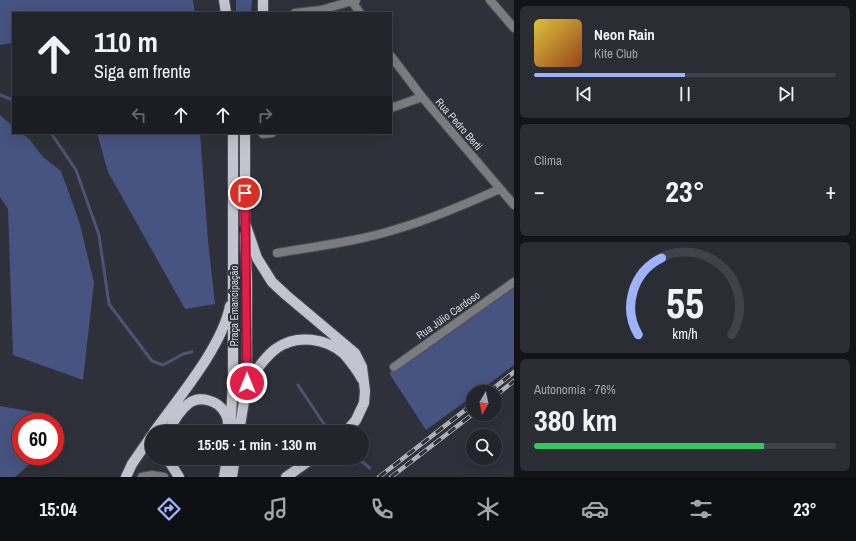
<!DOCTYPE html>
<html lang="pt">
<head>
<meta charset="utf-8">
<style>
	:root { --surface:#22252c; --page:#2a2d34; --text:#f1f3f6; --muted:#a2a5a9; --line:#3f4248; --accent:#9fb3fd }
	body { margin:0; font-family:"Archivo Narrow",sans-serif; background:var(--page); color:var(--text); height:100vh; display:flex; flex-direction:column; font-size:15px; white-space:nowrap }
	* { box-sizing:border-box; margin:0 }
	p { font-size:13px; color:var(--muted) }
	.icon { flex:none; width:22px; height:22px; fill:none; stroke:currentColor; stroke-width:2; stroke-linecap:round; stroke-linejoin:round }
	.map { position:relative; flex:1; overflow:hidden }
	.drawer { display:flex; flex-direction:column; gap:6px; padding:6px; background:#131418; width:342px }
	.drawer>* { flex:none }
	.guide { position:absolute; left:12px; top:12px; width:380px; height:122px; border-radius:0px; box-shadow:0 4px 16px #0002,0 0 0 1px var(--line); background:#22252c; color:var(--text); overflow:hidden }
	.needle { width:26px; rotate:189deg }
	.fabs { position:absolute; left:466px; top:385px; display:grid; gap:8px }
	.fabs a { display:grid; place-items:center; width:36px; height:36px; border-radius:50%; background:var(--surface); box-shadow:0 4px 16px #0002,0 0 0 1px var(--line); font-size:20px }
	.speed { position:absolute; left:12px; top:413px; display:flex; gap:8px; font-size:20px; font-weight:700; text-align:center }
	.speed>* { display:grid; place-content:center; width:52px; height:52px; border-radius:50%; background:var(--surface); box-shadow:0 4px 16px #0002,0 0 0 1px var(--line); line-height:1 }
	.speed .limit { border:6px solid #d22; background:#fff; color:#111 }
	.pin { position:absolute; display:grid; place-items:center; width:34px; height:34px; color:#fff; margin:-17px; border:2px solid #fff; border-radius:50%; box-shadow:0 1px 4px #0007 }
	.me { position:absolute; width:44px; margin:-22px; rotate:0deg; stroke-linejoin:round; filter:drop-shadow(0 0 3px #0008) }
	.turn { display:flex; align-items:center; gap:14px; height:84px; padding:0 16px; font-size:18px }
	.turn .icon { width:52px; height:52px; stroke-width:2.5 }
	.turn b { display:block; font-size:28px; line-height:34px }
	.lanes { display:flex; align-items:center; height:38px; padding:0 16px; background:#0003; justify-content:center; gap:20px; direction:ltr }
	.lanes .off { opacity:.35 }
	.big { font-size:30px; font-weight:700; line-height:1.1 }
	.drawer .tile { flex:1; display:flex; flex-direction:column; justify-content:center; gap:6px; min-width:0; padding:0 14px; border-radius:6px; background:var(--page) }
	.drawer .dial { align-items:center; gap:0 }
	.dial svg { height:104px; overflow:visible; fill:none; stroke:var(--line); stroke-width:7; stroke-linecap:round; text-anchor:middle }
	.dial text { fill:var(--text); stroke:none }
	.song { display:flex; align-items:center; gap:12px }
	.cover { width:48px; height:48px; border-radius:6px; background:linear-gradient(135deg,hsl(50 70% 55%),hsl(20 70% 35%)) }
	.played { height:4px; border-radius:2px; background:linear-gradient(90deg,var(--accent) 50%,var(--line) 50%) }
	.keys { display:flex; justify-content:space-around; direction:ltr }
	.heat { display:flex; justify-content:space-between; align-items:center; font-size:22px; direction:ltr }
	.charge { height:6px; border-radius:3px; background:linear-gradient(90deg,#34c759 76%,var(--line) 0) }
	.trip { position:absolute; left:145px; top:425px; width:224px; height:40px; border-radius:20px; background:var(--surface); box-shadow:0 4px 16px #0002,0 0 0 1px var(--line); font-weight:700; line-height:40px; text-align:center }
	.tab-bar { display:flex; height:64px; justify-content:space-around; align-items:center; background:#0e0f12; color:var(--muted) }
	.tab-bar .icon { width:28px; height:28px }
	.tab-bar .on { color:var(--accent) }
	.tab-bar b { font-size:18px; color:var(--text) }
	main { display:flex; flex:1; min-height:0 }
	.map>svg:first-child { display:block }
</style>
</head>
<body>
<main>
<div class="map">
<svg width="514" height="477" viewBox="0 0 514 477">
	<rect width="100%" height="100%" fill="#2e313a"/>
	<!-- green -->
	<path fill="#475380" d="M0 0H193L195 13H13V43L0 45Z
		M236 0H252L251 13H236Z
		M0 115 13 126V133H22L30 140 43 157 61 171 79 221 94 282 83 380 13 355 8 209 0 197Z
		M97 133H200L208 241 215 304 185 309 108 172Z
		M514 287V365L478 392H473V396L426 430 389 373Z
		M0 406 46 414V422H21V456H39L15 477H0Z"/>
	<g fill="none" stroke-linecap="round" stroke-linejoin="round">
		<!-- stream -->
		<path stroke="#4d5277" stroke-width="3" d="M0 95 13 100
			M51 133 76 170 99 235 109 304 152 361 163 365 183 354 192 352
			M298 385 326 427
			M357 458 370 468"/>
		<!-- minor casing -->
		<g stroke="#4c4f57" stroke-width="10">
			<path id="minor" d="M351 0 360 13
				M490 0 514 28
				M295 13 321 10 356 0
				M391 56 422 97 514 205
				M391 108 422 97
				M263 134 272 133
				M277 253C318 246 361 241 400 228 435 218 467 203 500 189
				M394 367 514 282"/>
		</g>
		<!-- tertiary casing -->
		<g stroke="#4c4f57" stroke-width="10">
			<path id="tertiary" d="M142 477 152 475 164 477"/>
		</g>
		<!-- primary casing -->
		<g stroke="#4c4f57" stroke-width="12">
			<path id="primary" d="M224 0 226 13
				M263 13V0
				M245 133V223L257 258 272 282 286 295 355 353 362 367 365 391 364 403 356 420 346 432
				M247 383C256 371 265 356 277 348 297 334 326 338 344 354 351 362 357 370 362 379
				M154 432C179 397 222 347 230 306
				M168 432C173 422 179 411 188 404 199 395 218 400 225 413 227 416 228 421 228 425
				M230 432 233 382V133
				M239 432 247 383V281L245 235
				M167 458 179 477
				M126 477 132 464 152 435
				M224 477 227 458
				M232 477 235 458
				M286 477 313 458"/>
		</g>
		<!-- minor -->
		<use href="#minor" stroke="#7a7c80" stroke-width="8"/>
		<!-- tertiary -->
		<use href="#tertiary" stroke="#7a7c80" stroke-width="8"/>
		<!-- primary -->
		<use href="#primary" stroke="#c2c5cf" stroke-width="10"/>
		<!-- rail casing -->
		<g stroke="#aeb0b7" stroke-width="4.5">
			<path id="rail" d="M489 392 514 372
				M495 396 514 381
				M379 477 473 404
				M391 477 473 414"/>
		</g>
		<!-- rail -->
		<use href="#rail" stroke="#2e313a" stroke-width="3" stroke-dasharray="9" stroke-linecap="butt"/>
	</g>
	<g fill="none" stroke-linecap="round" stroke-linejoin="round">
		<!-- route casing -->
		<g stroke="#92132f" stroke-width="10">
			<path id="route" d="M245 193 247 383"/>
		</g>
		<!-- route -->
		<use href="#route" stroke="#e11d48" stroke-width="7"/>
	</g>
	<g text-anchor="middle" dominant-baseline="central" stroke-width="4" stroke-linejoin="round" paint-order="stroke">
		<!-- street labels -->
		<g font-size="11" fill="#d3d5db" stroke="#2e313a">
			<text transform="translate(459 124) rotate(49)">Rua Pedro Berti</text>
			<text transform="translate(234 306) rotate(-90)">Praça Emancipação</text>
			<text transform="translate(448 315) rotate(-35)">Rua Júlio Cardoso</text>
		</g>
	</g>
</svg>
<div class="fabs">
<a><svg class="needle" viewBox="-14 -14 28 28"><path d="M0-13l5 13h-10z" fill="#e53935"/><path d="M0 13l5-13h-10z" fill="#a2a5a9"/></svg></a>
<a><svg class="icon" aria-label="search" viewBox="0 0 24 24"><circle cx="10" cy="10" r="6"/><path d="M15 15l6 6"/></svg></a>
</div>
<div class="speed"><div class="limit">60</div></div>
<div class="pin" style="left:245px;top:193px;background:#d93025"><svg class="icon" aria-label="arrive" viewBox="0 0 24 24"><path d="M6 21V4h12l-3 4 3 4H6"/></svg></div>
<svg class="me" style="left:247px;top:383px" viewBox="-20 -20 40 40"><circle r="17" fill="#e11d48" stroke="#fff" stroke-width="3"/><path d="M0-11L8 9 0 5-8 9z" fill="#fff"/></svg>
<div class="trip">15:05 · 1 min · 130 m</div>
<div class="guide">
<div class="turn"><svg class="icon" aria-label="ahead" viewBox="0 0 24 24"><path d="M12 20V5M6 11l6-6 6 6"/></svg><div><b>110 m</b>Siga em frente</div></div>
<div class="lanes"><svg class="icon off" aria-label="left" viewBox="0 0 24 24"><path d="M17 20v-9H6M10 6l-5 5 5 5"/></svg><svg class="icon" aria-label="ahead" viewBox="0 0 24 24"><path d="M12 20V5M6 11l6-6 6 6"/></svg><svg class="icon" aria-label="ahead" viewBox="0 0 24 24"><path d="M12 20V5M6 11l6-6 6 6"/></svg><svg class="icon off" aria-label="right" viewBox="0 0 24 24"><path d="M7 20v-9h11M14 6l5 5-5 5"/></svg></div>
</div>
</div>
<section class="drawer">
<div class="tile">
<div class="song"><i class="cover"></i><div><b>Neon Rain</b><p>Kite Club</p></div></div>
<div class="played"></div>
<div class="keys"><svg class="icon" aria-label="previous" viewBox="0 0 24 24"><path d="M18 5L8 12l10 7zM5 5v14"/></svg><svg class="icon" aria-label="pause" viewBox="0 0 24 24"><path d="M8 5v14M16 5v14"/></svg><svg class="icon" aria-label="next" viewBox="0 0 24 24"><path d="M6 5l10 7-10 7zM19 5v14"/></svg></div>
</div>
<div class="tile"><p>Clima</p>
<div class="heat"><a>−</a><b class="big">23°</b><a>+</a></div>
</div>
<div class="tile dial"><svg viewBox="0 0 100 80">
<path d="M14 69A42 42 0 1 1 86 69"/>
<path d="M14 69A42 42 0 0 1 32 10" stroke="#9fb3fd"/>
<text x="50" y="56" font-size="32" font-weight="700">55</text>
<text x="50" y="72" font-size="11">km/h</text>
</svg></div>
<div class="tile"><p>Autonomia · 76%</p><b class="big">380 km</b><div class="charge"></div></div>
</section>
</main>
<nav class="tab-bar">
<b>15:04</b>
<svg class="icon on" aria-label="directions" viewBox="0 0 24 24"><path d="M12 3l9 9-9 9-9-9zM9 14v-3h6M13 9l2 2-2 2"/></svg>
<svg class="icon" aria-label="music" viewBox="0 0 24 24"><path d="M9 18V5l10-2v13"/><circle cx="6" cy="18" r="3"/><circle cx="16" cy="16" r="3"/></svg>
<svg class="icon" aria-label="phone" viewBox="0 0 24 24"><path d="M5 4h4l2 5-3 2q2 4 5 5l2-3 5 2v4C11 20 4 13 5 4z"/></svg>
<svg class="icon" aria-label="climate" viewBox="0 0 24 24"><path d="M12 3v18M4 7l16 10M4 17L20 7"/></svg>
<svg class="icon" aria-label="car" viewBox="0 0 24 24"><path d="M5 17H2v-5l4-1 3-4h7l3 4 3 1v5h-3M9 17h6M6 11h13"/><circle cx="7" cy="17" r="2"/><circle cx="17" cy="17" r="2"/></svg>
<svg class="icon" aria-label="filters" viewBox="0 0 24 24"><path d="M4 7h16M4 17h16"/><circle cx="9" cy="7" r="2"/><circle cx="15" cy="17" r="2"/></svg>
<b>23°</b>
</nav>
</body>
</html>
